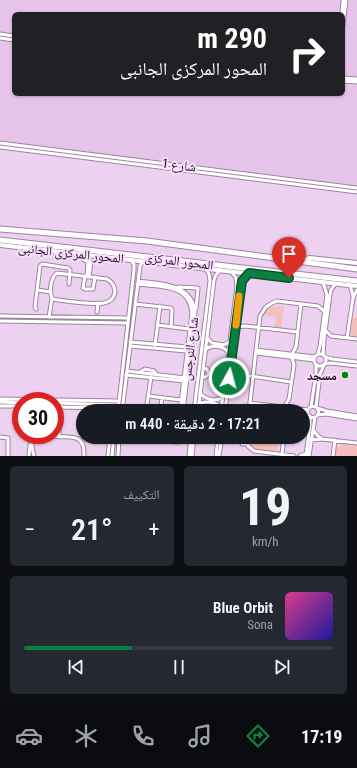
<!DOCTYPE html>
<html lang="ar">
<head>
<meta charset="utf-8">
<style>
	:root { --surface:#171b24; --page:#242831; --text:#f1f3f6; --muted:#9ea1a6; --line:#363941; --accent:#0b8043 }
	body { margin:0; font-family:"Roboto Condensed","Noto Naskh Arabic",sans-serif; background:var(--page); color:var(--text); direction:rtl; height:100vh; display:flex; flex-direction:column; font-size:15px; white-space:nowrap }
	* { box-sizing:border-box; margin:0 }
	p { font-size:13px; color:var(--muted) }
	.icon { flex:none; width:22px; height:22px; fill:none; stroke:currentColor; stroke-width:2; stroke-linecap:round; stroke-linejoin:round }
	.map { position:relative; height:456px; overflow:hidden; direction:ltr }
	.side { display:flex; flex-direction:column; gap:10px; padding:10px; background:#0d0f14; flex:1 }
	.side>* { flex:none }
	.guide { position:absolute; left:12px; top:12px; width:333px; height:84px; border-radius:6px; box-shadow:0 1px 3px #0004; direction:rtl; background:#202124; color:#fff; overflow:hidden }
	.speed { position:absolute; left:12px; top:392px; display:flex; gap:8px; font-size:20px; font-weight:700; text-align:center }
	.speed>* { display:grid; place-content:center; width:52px; height:52px; border-radius:50%; background:var(--surface); box-shadow:0 1px 3px #0004; line-height:1 }
	.speed .limit { border:6px solid #d22; background:#fff; color:#111 }
	.pin { position:absolute; display:grid; place-items:center; width:34px; height:34px; color:#fff; margin:-41px -17px; border-radius:50% 50% 50% 0; rotate:-45deg; box-shadow:0 0 4px #0007 }
	.pin .icon { rotate:45deg }
	.me { position:absolute; width:44px; margin:-22px; rotate:7deg; stroke-linejoin:round; filter:drop-shadow(0 0 3px #0008) }
	.turn { display:flex; align-items:center; gap:14px; height:84px; padding:0 12px; font-size:18px }
	.turn .icon { width:52px; height:52px; stroke-width:2.5 }
	.turn b { display:block; font-size:28px; line-height:34px }
	.big { font-size:30px; font-weight:600; line-height:1.1 }
	.side .widget { flex:1; display:flex; flex-direction:column; justify-content:center; gap:6px; min-width:0; padding:0 14px; border-radius:6px; background:var(--page) }
	.side .dial { align-items:center; gap:0 }
	.dial b { font-size:52px; line-height:1 }
	.song { display:flex; align-items:center; gap:12px }
	.cover { width:48px; height:48px; border-radius:6px; background:linear-gradient(135deg,hsl(330 70% 55%),hsl(240 70% 35%)) }
	.played { height:4px; border-radius:2px; background:linear-gradient(90deg,var(--accent) 35%,var(--line) 35%) }
	.keys { display:flex; justify-content:space-around; direction:ltr }
	.heat { display:flex; justify-content:space-between; align-items:center; font-size:22px; direction:ltr }
	.side .tiles { flex:1; display:grid; gap:10px; grid-template-columns:1fr 1fr }
	.widget:last-child { grid-column:span 2 }
	.trip { position:absolute; left:76px; top:404px; width:234px; height:40px; border-radius:20px; background:var(--surface); box-shadow:0 1px 3px #0004; font-weight:600; line-height:40px; text-align:center; direction:rtl }
	.tabs { display:flex; height:64px; justify-content:space-around; align-items:center; background:#090b0e; color:var(--muted) }
	.tabs .icon { width:28px; height:28px }
	.tabs .active { color:var(--accent) }
	.tabs b { font-size:18px; color:var(--text) }
	.map>svg:first-child { display:block }
</style>
</head>
<body>
<div class="map">
<svg width="357" height="456" viewBox="0 0 357 456">
	<rect width="100%" height="100%" fill="#edd1f1"/>
	<!-- built -->
	<path fill="#e6c4ea" fill-rule="evenodd" d="M0 0H357V190L0 145ZM14 14H343V94H14Z"/>
	<!-- green -->
	<path fill="#f5bfbc" d="M276 306 284 307 281 329H274L276 317 262 315 267 308Z
		M357 316V337L352 336 349 331 351 320Z
		M247 437H277L279 441 277 450C273 453 253 451 250 446 248 444 248 440 247 437Z
		M345 443 357 445V456H334L335 448Z"/>
	<g fill="none" stroke-linecap="round" stroke-linejoin="round">
		<!-- minor casing -->
		<g stroke="#9d83a0" stroke-width="5">
			<path id="minor" d="M342 14 343 0
				M343 25 346 0
				M0 34 14 36
				M0 38 14 40
				M343 78 357 79
				M343 81 357 82
				M0 143 357 188
				M0 147 357 192
				M78 254C85 263 92 265 101 257
				M57 273 107 279C112 282 115 286 115 292 114 298 110 302 104 303 96 305 63 301 53 299 48 293 51 277 57 273Z
				M85 276 83 288 85 289H93L95 277
				M87 276 88 262
				M89 277 91 262
				M138 281C160 284 193 283 195 313L183 411
				M137 284C160 287 189 283 192 313L180 411
				M350 285 353 296
				M178 287 198 288 196 309
				M37 290 51 292
				M135 304 171 308 172 310 171 327
				M36 309 35 307 40 266 42 264 68 268 70 270 69 284
				M97 312 98 303
				M0 316 128 318
				M49 317 52 298
				M0 321 128 323
				M157 325 189 329
				M235 329 238 327 245 326 298 332
				M325 330 331 336 357 339
				M207 338 212 343 223 345 230 342
				M347 338 353 298 357 290
				M130 342 187 347
				M155 345 160 306
				M130 346 186 351
				M205 350C212 344 223 346 228 352
				M256 350 315 357
				M256 353 314 360
				M292 354 296 347 301 304
				M318 354 320 346 327 295 323 282
				M314 360a6 6 0 1 1 12 0a6 6 0 1 1-12 0Z
				M323 355 324 339 330 295 331 290 336 283
				M326 357 332 359 357 362
				M324 364 330 363 357 366
				M229 369 237 374 291 382
				M127 371 185 378
				M140 372 145 369 154 371 156 374
				M126 375 184 381
				M202 377H206L209 374 207 369 203 368
				M225 378 222 377 220 374 223 372H226
				M200 393C206 400 216 402 223 397
				M148 396 181 400
				M0 399 119 401
				M0 402 21 403
				M55 403 118 405
				M250 403 308 410
				M198 404C206 400 216 402 222 408
				M0 406H21
				M250 406 292 411
				M307.5 412a5.5 5.5 0 1 1 11 0a5.5 5.5 0 1 1-11 0Z
				M55 407 111 408 113 411
				M284 407 289 399 294 365 292 358
				M311 407 316 374V364
				M316 407 320 374 324 365
				M317 408 327 411 357 416
				M118 411 134 270V264L130 260
				M122 411 140 266 143 261
				M146 411 151 377
				M160 411 162 398
				M194 411 210 281 209 274 205 268
				M198 411 214 280 216 275 220 270
				M221 411 237 286 236 278 231 271
				M225 411 241 284 249 273
				M249 411 260 316 266 307 272 303 277 301 318 306 324 311
				M317 415 326 414 357 419
				M59 422V437
				M313 430 318 436 322 439
				M32 435V447L34 456
				M0 437 8 438V456
				M124 437C139 439 154 444 168 437
				M145 437H160
				M212 437 214 441 218 442
				M246 437 248 446 254 451 294 456
				M30 438C40 437 71 435 78 439 84 443 84 449 84 456
				M246 439 242 440V444H247
				M311 440 322 439 357 443
				M162 441 178 442H179L180 437
				M282 454 284 437
				M29 455 30 445
				M108 456 110 437
				M112 456 114 437
				M118 456 119 437
				M189 456 191 437
				M192 456 194 437
				M216 456 218 437
				M219 456 222 437
				M300 456 307 453
				M306 456 310 425V416
				M309 456 315 417
				M333 456 335 440"/>
		</g>
		<!-- major casing -->
		<g stroke="#9d83a0" stroke-width="6">
			<path id="major" d="M0 245 357 286
				M301 260 310 258 357 263"/>
		</g>
		<!-- highway casing -->
		<g stroke="#9d83a0" stroke-width="7">
			<path id="highway" d="M0 229 147 241 357 269
				M0 240 357 281"/>
		</g>
		<!-- minor -->
		<use href="#minor" stroke="#fff" stroke-width="3"/>
		<!-- major -->
		<use href="#major" stroke="#fff" stroke-width="4"/>
		<!-- highway -->
		<use href="#highway" stroke="#fff" stroke-width="5"/>
	</g>
	<g fill="none" stroke-linecap="round" stroke-linejoin="round">
		<!-- route casing -->
		<g stroke="#07532c" stroke-width="10">
			<path id="route" d="M229 378 242 281 249 273 289 278"/>
		</g>
		<!-- route -->
		<use href="#route" stroke="#0b8043" stroke-width="7"/>
		<!-- slow -->
		<path stroke="#f59e0b" stroke-width="7" d="M236 325 239 296"/>
	</g>
	<!-- markers -->
	<circle fill="#058504" stroke="#fbdefe" stroke-width="1.5" cx="345" cy="375" r="4"/>
	<g text-anchor="middle" dominant-baseline="central" stroke-width="4" stroke-linejoin="round" paint-order="stroke">
		<!-- street labels -->
		<g font-size="13" fill="#1b111d" stroke="#fbdefe">
			<text transform="translate(179 165) rotate(7)">شارع 1</text>
			<text transform="translate(71 253) rotate(6)">المحور المركزى الجانبى</text>
			<text transform="translate(179 261) rotate(7)">المحور المركزى</text>
			<text transform="translate(190 349) rotate(-83)">شارع النرجس</text>
		</g>
		<!-- poi labels -->
		<g font-size="13" font-weight="bold" fill="#1b111d" stroke="#fbdefe" text-anchor="end">
			<text x="337" y="375">مسجد</text>
		</g>
	</g>
</svg>
<div class="speed"><div class="limit">30</div></div>
<div class="pin" style="left:289px;top:278px;background:#d93025"><svg class="icon" aria-label="arrive" viewBox="0 0 24 24"><path d="M6 21V4h12l-3 4 3 4H6"/></svg></div>
<svg class="me" style="left:229px;top:378px" viewBox="-20 -20 40 40"><circle r="17" fill="#0b8043" stroke="#fff" stroke-width="3"/><path d="M0-11L8 9 0 5-8 9z" fill="#fff"/></svg>
<div class="trip">17:21 · 2 دقيقة · 440 m</div>
<div class="guide">
<div class="turn"><svg class="icon" aria-label="right" viewBox="0 0 24 24"><path d="M7 20v-9h11M14 6l5 5-5 5"/></svg><div><b>290 m</b>المحور المركزى الجانبى</div></div>
</div>
</div>
<section class="side">
<div class="tiles">
<div class="widget dial"><b>19</b><p>km/h</p></div>
<div class="widget"><p>التكييف</p>
<div class="heat"><a>−</a><b class="big">21°</b><a>+</a></div>
</div>
<div class="widget">
<div class="song"><i class="cover"></i><div><b>Blue Orbit</b><p>Sona</p></div></div>
<div class="played"></div>
<div class="keys"><svg class="icon" aria-label="previous" viewBox="0 0 24 24"><path d="M18 5L8 12l10 7zM5 5v14"/></svg><svg class="icon" aria-label="pause" viewBox="0 0 24 24"><path d="M8 5v14M16 5v14"/></svg><svg class="icon" aria-label="next" viewBox="0 0 24 24"><path d="M6 5l10 7-10 7zM19 5v14"/></svg></div>
</div>
</div>
</section>
<nav class="tabs">
<b>17:19</b>
<svg class="icon active" aria-label="directions" viewBox="0 0 24 24"><path d="M12 3l9 9-9 9-9-9zM9 14v-3h6M13 9l2 2-2 2"/></svg>
<svg class="icon" aria-label="music" viewBox="0 0 24 24"><path d="M9 18V5l10-2v13"/><circle cx="6" cy="18" r="3"/><circle cx="16" cy="16" r="3"/></svg>
<svg class="icon" aria-label="phone" viewBox="0 0 24 24"><path d="M5 4h4l2 5-3 2q2 4 5 5l2-3 5 2v4C11 20 4 13 5 4z"/></svg>
<svg class="icon" aria-label="climate" viewBox="0 0 24 24"><path d="M12 3v18M4 7l16 10M4 17L20 7"/></svg>
<svg class="icon" aria-label="car" viewBox="0 0 24 24"><path d="M5 17H2v-5l4-1 3-4h7l3 4 3 1v5h-3M9 17h6M6 11h13"/><circle cx="7" cy="17" r="2"/><circle cx="17" cy="17" r="2"/></svg>
</nav>
</body>
</html>
